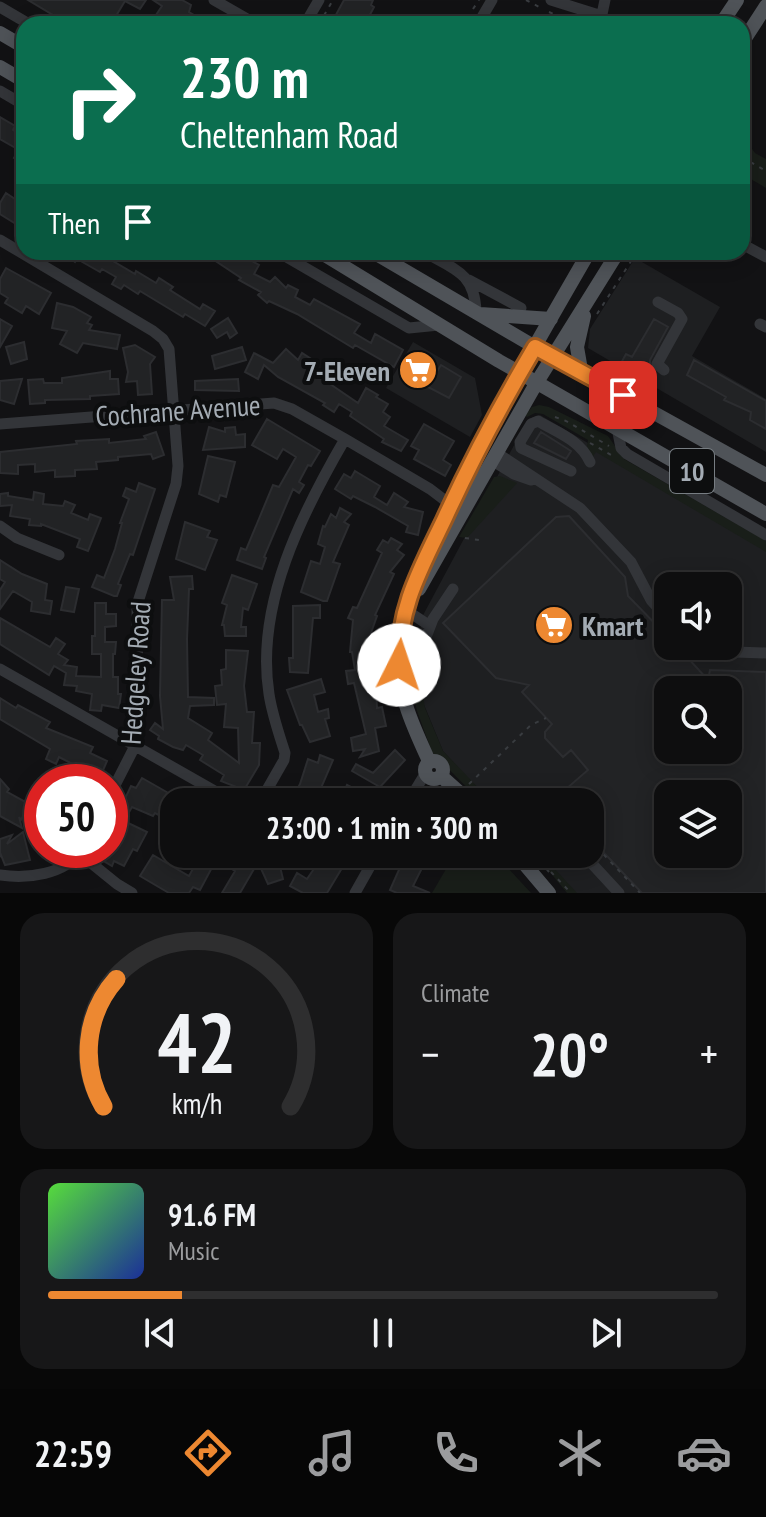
<!DOCTYPE html>
<html lang="en">
<head>
<meta charset="utf-8">
<style>
	:root { --surface:#0e0e0f; --page:#171718; --text:#f1f3f6; --muted:#9b9c9e; --line:#2e2e2f; --accent:#ed8831 }
	body { margin:0; font-family:"PT Sans Narrow",sans-serif; background:var(--page); color:var(--text); height:100vh; display:flex; flex-direction:column; font-size:30px; white-space:nowrap }
	* { box-sizing:border-box; margin:0 }
	p { font-size:26px; color:var(--muted) }
	.icon { flex:none; width:44px; height:44px; fill:none; stroke:currentColor; stroke-width:2; stroke-linecap:round; stroke-linejoin:round }
	.map { position:relative; height:893px; overflow:hidden }
	.panel { display:flex; flex-direction:column; gap:20px; padding:20px; background:#080808; flex:1 }
	.panel>* { flex:none }
	.banner { position:absolute; left:16px; top:16px; width:734px; height:244px; border-radius:24px; box-shadow:0 4px 20px #0003,0 0 0 2px var(--line); background:#0b6e4f; color:#fff; overflow:hidden }
	.tools { position:absolute; left:654px; top:572px; display:grid; gap:16px }
	.tools a { display:grid; place-items:center; width:88px; height:88px; border-radius:16px; background:var(--surface); box-shadow:0 4px 20px #0003,0 0 0 2px var(--line); font-size:40px }
	.speed { position:absolute; left:24px; top:764px; display:flex; gap:16px; font-size:40px; font-weight:700; text-align:center }
	.speed>* { display:grid; place-content:center; width:104px; height:104px; border-radius:50%; background:var(--surface); box-shadow:0 4px 20px #0003,0 0 0 2px var(--line); line-height:1 }
	.speed .limit { border:12px solid #d22; background:#fff; color:#111 }
	.pin { position:absolute; display:grid; place-items:center; width:68px; height:68px; color:#fff; margin:-34px; border-radius:16px; box-shadow:0 4px 12px #0006 }
	.me { position:absolute; width:88px; margin:-44px; rotate:4deg; stroke-linejoin:round; filter:drop-shadow(0 0 6px #0008) }
	.turn { display:flex; align-items:center; gap:28px; height:168px; padding:0 32px; font-size:36px }
	.turn .icon { width:104px; height:104px; stroke-width:2.5 }
	.turn b { display:block; font-size:56px; line-height:68px }
	.then { display:flex; align-items:center; height:76px; padding:0 32px; background:#0003; gap:16px; font-size:30px }
	.big { font-size:60px; font-weight:700; line-height:1.1 }
	.panel .card { flex:1; display:flex; flex-direction:column; justify-content:center; gap:12px; min-width:0; padding:0 28px; border-radius:24px; background:var(--page) }
	.panel .dial { align-items:center; gap:0 }
	.dial svg { height:208px; overflow:visible; fill:none; stroke:var(--line); stroke-width:7; stroke-linecap:round; text-anchor:middle }
	.dial text { fill:var(--text); stroke:none }
	.song { display:flex; align-items:center; gap:24px }
	.cover { width:96px; height:96px; border-radius:12px; background:linear-gradient(135deg,hsl(110 70% 55%),hsl(230 70% 35%)) }
	.played { height:8px; border-radius:4px; background:linear-gradient(90deg,var(--accent) 20%,var(--line) 20%) }
	.keys { display:flex; justify-content:space-around; direction:ltr }
	.heat { display:flex; justify-content:space-between; align-items:center; font-size:44px; direction:ltr }
	.panel .tiles { flex:1; display:grid; gap:20px; grid-template-columns:1fr 1fr }
	.card:last-child { grid-column:span 2 }
	.trip { position:absolute; left:160px; top:788px; width:444px; height:80px; border-radius:24px; background:var(--surface); box-shadow:0 4px 20px #0003,0 0 0 2px var(--line); font-weight:700; line-height:80px; text-align:center }
	.tabs { display:flex; height:128px; justify-content:space-around; align-items:center; background:#060606; color:var(--muted) }
	.tabs .icon { width:56px; height:56px }
	.tabs .current { color:var(--accent) }
	.tabs b { font-size:36px; color:var(--text) }
	.map>svg:first-child { display:block }
</style>
</head>
<body>
<div class="map">
<svg width="766" height="893" viewBox="0 0 766 893">
	<rect width="100%" height="100%" fill="#121214"/>
	<!-- built -->
	<path fill="#1e1f21" fill-rule="evenodd" d="M635 258 720 307 692 356 766 399V452L588 348 590 329Z
		M413 342 475 378 482 415 470 437 386 388Z
		M540 415 766 547V893H574L538 854H590V802H490L443 751 418 690 421 619 528 419ZM668 586H728V646H668ZM668 690H728V750H668ZM668 794H728V854H668Z"/>
	<!-- green -->
	<path fill="#191e19" d="M742 135 755 153 766 159V188L742 174Z
		M539 405 549 407 608 436 624 459 766 541V552L596 452 592 458 587 446 588 440 543 414 535 413 527 417 525 415 532 407Z
		M500 476 517 483 467 538 459 537 494 477Z
		M411 628 420 634 415 665 419 670 425 708 443 751 491 801 497 796 498 802H481L432 752 417 711 409 677Z
		M449 854H495L531 893H432L446 869Z
		M535 854H541L577 893H567Z"/>
	<!-- building -->
	<path fill="#222325" stroke="#2c2d30" stroke-width="2" fill-rule="evenodd" d="M28 0H146L140 9 125 1 116 16 129 24H114L102 17 98 24H68Z
		M153 0H182L191 5 189 12 209 24H163L154 18 162 6Z
		M344 0H373L371 5 374 7 365 24H331Z
		M0 117 15 126 13 130 24 137V164L14 158 19 150 0 139Z
		M6 193 24 205V229L0 214V203Z
		M63 252H111L108 258 135 274 136 271 156 283 159 278 173 287 170 290 200 309 203 304 215 311 205 326 185 314 183 317 140 291 138 294 124 285 121 289 112 284 116 277 102 269 100 272 77 259 75 262Z
		M202 252H236L259 265 254 274 270 282 275 277 286 288 288 285 298 290 295 297 310 305 314 299 360 324 354 333 371 343 375 334 403 350 394 367 355 345 353 348 297 314 269 301 267 303 258 295 261 292 239 280 241 278Z
		M6 268 51 293 39 314 26 306 22 313 5 303 8 298 0 293V279Z
		M57 303 73 307 91 317 87 323 92 325 89 330 120 335 117 349 83 343 77 353 60 344 67 331 52 328Z
		M228 318 237 333 230 338 227 332 217 338 211 329Z
		M0 319 12 326 0 347Z
		M654 319 668 327 650 360V369L644 379 620 365 626 354 632 357Z
		M24 342 27 359 11 364 6 347Z
		M135 345 155 357 150 364 152 394 138 395 137 381 126 382 128 372 123 348Z
		M242 347 246 360 215 369 212 356Z
		M286 349 298 360 302 353 316 362 311 371 358 403 366 388 378 395 376 397 388 404 383 412 390 417 384 426 408 440 401 451 382 442 384 439 350 416 352 412 339 404 334 412 323 405 325 403 278 377 264 365 258 379 245 372 254 353 273 363Z
		M418 358 438 370 441 365 461 377 449 398 407 376Z
		M694 360 766 401V429L750 420 751 412 724 400 726 397 687 375Z
		M110 371V379H118L119 394 90 396V399L45 400V403L30 404 28 380 43 379 44 383H62V378Z
		M22 379 14 404 0 400V381Z
		M238 379 239 391 195 390V381Z
		M267 419 320 451 311 466 308 465 299 482 304 485 299 493 293 489 264 557 266 558 262 569 237 560 241 548 246 550 273 485 279 487 296 457 283 449 277 459 252 445Z
		M424 424 454 441 443 460 451 465 445 476 414 459 419 450 411 446Z
		M209 427 225 432V428L235 427 236 435 245 434V447L203 450Z
		M156 432 164 455 153 459 151 454 118 457V460L96 462 97 469 75 470V476L55 477V470L35 472V464L18 465V474L0 473V452L77 444 76 441 109 439V443L146 439 144 436Z
		M541 432 571 451 566 459 534 443Z
		M208 456 235 462 226 497 220 495 218 502 199 494Z
		M355 471 380 486 374 497 387 505 394 493 408 502 404 507 423 512 418 535 406 532 408 526 375 507 353 496 351 499 335 489 344 474 351 478Z
		M139 483 155 489 133 555 130 554 118 584 121 585 117 596H114L92 587 97 575 104 578 115 549 122 523H120L129 499 123 496 126 488 136 492Z
		M34 492 44 494 43 504 63 506 65 501 75 505 71 513 88 520 90 514 101 518 88 551 77 547 80 539 41 524V526L29 525 30 519 10 516 12 505 0 506V494L8 493V496L33 500Z
		M340 508 351 514 344 522 349 525 333 562 340 564 327 601H323L301 592 311 561 320 564 325 547 318 544 323 526 325 527 331 514 336 518Z
		M569 516 625 577 628 596 668 637V646H677L708 680 710 670 766 672V893H642L590 838V802H569L566 789 588 770 571 750 563 757 545 738V732L552 724 522 692 529 685 496 678 443 623 556 517ZM668 690H728V750H668ZM668 794H728V854H668Z
		M185 522 210 531 207 537 217 540 205 570 176 559Z
		M391 538 402 544 397 550 404 555 390 572 394 574 375 615 377 616 371 633H376L373 649H368L371 671 375 670 377 708 382 707 386 726 375 728 379 751 360 757 365 749 353 751 351 738 366 734 354 683 348 684 346 671 355 670 352 652H350L353 620 348 618 353 607 357 608 382 553 377 550 383 540 388 543Z
		M0 560 22 574 47 584 45 600 52 601 50 614 31 611 32 602 13 591 0 609V590L5 582 0 579Z
		M232 575 257 584 248 610 243 608 241 627H246V636H225L224 625H222L227 605 222 603Z
		M192 576 193 589H189L187 639 188 697 214 698V705L190 706 188 718 212 733 208 740 239 763 238 728 224 727 226 704 217 705 215 686 222 685 221 670 226 669V650L248 651 244 686 247 712H254L252 743H260L259 765 244 790 221 781 224 775 200 760 203 755 186 745 183 750 173 747 158 739 159 736 150 730 155 723 163 729 160 696 162 600H174L170 577Z
		M66 587 79 589 74 612 61 610Z
		M95 603H106V614H116V626L105 627V642H116L115 654H113V677H118V694H121L119 708 102 705 101 711 90 710 92 694 76 691 77 686 64 685 66 673 54 666 49 675 0 644V618L50 647 56 638 65 644 58 654 68 660 64 665 77 667 76 676 101 677V654H92V636H95Z
		M320 605V618H313L308 673 290 672 289 658H293V606Z
		M321 679 325 692 314 695 318 712 328 709 329 718 325 719 330 736 310 742 302 725H300L287 690Z
		M0 698 16 708 18 705 50 722 46 728 93 747 90 753 107 761 98 782H85L90 773 59 757 56 764 46 759 50 749 0 719Z
		M395 750 405 760 380 787 352 771 356 764 373 773Z
		M320 755 333 760 315 802H290L300 784 308 759 318 763Z
		M142 778 184 802H174V823L155 813 153 816 132 807 124 821 147 832 137 851 133 849 124 866 114 861 112 866 102 860 107 850H110L113 839 110 835 120 813 114 810 119 801 123 803 131 786 136 788Z
		M0 779 9 789 7 792 29 804 21 820 19 817 22 828 0 816Z
		M347 785 380 802H362L344 792Z
		M36 821 42 828V846L28 828Z
		M23 832 30 860 5 865 1 855 0 857V839L12 835 7 844Z
		M201 854H228L247 865 258 862 240 893H222L235 871 216 860 200 890 193 887 189 893H169L140 876 153 855 189 876Z
		M331 854H341L348 858 327 893H303L290 886 297 873 307 879 320 860 326 863Z
		M406 854H429L413 886 430 893H397L390 890Z
		M278 858 283 879 268 884 258 862Z"/>
	<g fill="none" stroke-linecap="round" stroke-linejoin="round">
		<!-- path -->
		<path stroke="#393c40" stroke-width="2" stroke-dasharray="4 6" stroke-linecap="butt" d="M526 0 543 9
			M473 9 479 0
			M549 12 567 20 587 24
			M39 19 48 24
			M319 24 333 0
			M742 65 749 54
			M742 157 766 171
			M569 261 570 252
			M597 314 637 252
			M555 417 566 421 609 446
			M590 443 613 456
			M465 538 479 540
			M469 784 531 725 546 718
			M550 802 553 800 555 802
			M590 840 640 893
			M534 854 549 872
			M551 872 571 893"/>
		<!-- minor -->
		<path stroke="#333539" stroke-width="11" d="M214 0 256 24
			M551 0 602 16
			M0 7 29 24
			M305 24 319 0
			M478 24 492 0
			M600 24 605 0
			M0 91 24 105
			M0 240 153 331 163 339 169 349 178 466 176 484 137 605 138 708 135 746 110 795
			M742 244 766 257
			M278 252 409 328 439 325
			M424 252C454 269 475 273 476 312
			M469 280 521 308
			M658 302 678 313 682 319 657 364 664 370
			M760 324 766 327
			M0 424 274 403 292 409 345 439 430 489 451 505
			M617 428 621 448 627 454 766 535
			M497 453 580 508 631 562 651 600 668 619
			M493 461 514 474 531 480
			M571 471 521 448 520 442 531 424 538 421C558 433 580 440 590 462
			M0 526 17 538 59 555
			M406 610 430 626
			M423 645 433 619 453 589
			M693 646 706 651 766 653
			M0 669 234 802
			M260 802 284 760 285 753C279 734 272 714 269 694 255 605 302 513 345 439
			M408 802 425 774
			M80 854 117 884 132 893
			M583 854 619 893
			M0 875C27 879 65 875 82 850
			M355 893 377 854"/>
		<!-- major -->
		<path stroke="#4f5358" stroke-width="14" d="M721 24 737 0
			M0 33 24 47
			M742 43 766 6
			M0 67 24 81
			M320 252 499 361 766 514
			M373 252 535 347 766 475
			M480 314 551 319
			M581 370 577 347 584 316
			M419 589 537 382 618 252
			M425 770a9 9 0 1 1 18 0a9 9 0 1 1-18 0Z
			M429 761C412 724 397 693 399 651 401 602 424 563 444 520 487 428 538 340 589 252
			M441 776 470 802
			M516 854 549 893"/>
	</g>
	<g fill="none" stroke-linecap="round" stroke-linejoin="round">
		<!-- route casing -->
		<g stroke="#9a5820" stroke-width="20">
			<path id="route" d="M399 665C398 608 420 570 444 520 471 461 502 403 535 347L623 395"/>
		</g>
		<!-- route -->
		<use href="#route" stroke="#ed8831" stroke-width="14"/>
	</g>
	<!-- icons -->
	<defs>
		<g id="supermarket-disc" transform="scale(2)"><circle r="9.5" fill="#ed8831" stroke="#0d0e0f"/><path d="M-6-5.5h2.5l.6 2H6L4.5 2H-2.5L-4.4-4H-6ZM-1.5 3.2a1.3 1.3 0 1 0 .1 0ZM3 3.2a1.3 1.3 0 1 0 .1 0Z" fill="#fff"/></g>
	</defs>
	<g fill-rule="evenodd">
		<use href="#supermarket-disc" x="418" y="370"/>
		<use href="#supermarket-disc" x="554" y="625"/>
	</g>
	<g text-anchor="middle" dominant-baseline="central" stroke-width="8" stroke-linejoin="round" paint-order="stroke">
		<!-- shield labels -->
		<rect fill="#0d0e0f" stroke="#777d82" stroke-width="2" x="670" y="449" width="44" height="44" rx="6"/>
		<g font-size="26" font-weight="bold" fill="#a4acb4">
			<text x="692" y="471">10</text>
		</g>
		<!-- poi labels -->
		<g font-size="28" font-weight="bold" fill="#a4acb4" stroke="#0d0e0f" text-anchor="end">
			<text x="390" y="370">7-Eleven</text>
			<text x="582" y="625" text-anchor="start">Kmart</text>
		</g>
		<!-- street labels -->
		<g font-size="28" fill="#a4acb4" stroke="#0d0e0f">
			<text transform="translate(178 410) rotate(-4)">Cochrane Avenue</text>
			<text transform="translate(135 673) rotate(-86)">Hedgeley Road</text>
		</g>
	</g>
</svg>
<div class="tools">
<a><svg class="icon" aria-label="sound" viewBox="0 0 24 24"><path d="M4 9h4l5-4v14l-5-4H4zM17 9q2 3 0 6"/></svg></a>
<a><svg class="icon" aria-label="search" viewBox="0 0 24 24"><circle cx="10" cy="10" r="6"/><path d="M15 15l6 6"/></svg></a>
<a><svg class="icon" aria-label="layers" viewBox="0 0 24 24"><path d="M12 4l9 5-9 5-9-5zM3 14l9 5 9-5"/></svg></a>
</div>
<div class="speed"><div class="limit">50</div></div>
<div class="pin" style="left:623px;top:395px;background:#d93025"><svg class="icon" aria-label="arrive" viewBox="0 0 24 24"><path d="M6 21V4h12l-3 4 3 4H6"/></svg></div>
<svg class="me" style="left:399px;top:665px" viewBox="-20 -20 40 40"><circle r="19" fill="#fff"/><path d="M0-13L10 11 0 6-10 11z" fill="#ed8831"/></svg>
<div class="trip">23:00 · 1 min · 300 m</div>
<div class="banner">
<div class="turn"><svg class="icon" aria-label="right" viewBox="0 0 24 24"><path d="M7 20v-9h11M14 6l5 5-5 5"/></svg><div><b>230 m</b>Cheltenham Road</div></div>
<div class="then">Then<svg class="icon" aria-label="arrive" viewBox="0 0 24 24"><path d="M6 21V4h12l-3 4 3 4H6"/></svg></div>
</div>
</div>
<section class="panel">
<div class="tiles">
<div class="card dial"><svg viewBox="0 0 100 80">
<path d="M14 69A42 42 0 1 1 86 69"/>
<path d="M14 69A42 42 0 0 1 19 20" stroke="#ed8831"/>
<text x="50" y="56" font-size="32" font-weight="700">42</text>
<text x="50" y="72" font-size="11">km/h</text>
</svg></div>
<div class="card"><p>Climate</p>
<div class="heat"><a>−</a><b class="big">20°</b><a>+</a></div>
</div>
<div class="card">
<div class="song"><i class="cover"></i><div><b>91.6 FM</b><p>Music</p></div></div>
<div class="played"></div>
<div class="keys"><svg class="icon" aria-label="previous" viewBox="0 0 24 24"><path d="M18 5L8 12l10 7zM5 5v14"/></svg><svg class="icon" aria-label="pause" viewBox="0 0 24 24"><path d="M8 5v14M16 5v14"/></svg><svg class="icon" aria-label="next" viewBox="0 0 24 24"><path d="M6 5l10 7-10 7zM19 5v14"/></svg></div>
</div>
</div>
</section>
<nav class="tabs">
<b>22:59</b>
<svg class="icon current" aria-label="directions" viewBox="0 0 24 24"><path d="M12 3l9 9-9 9-9-9zM9 14v-3h6M13 9l2 2-2 2"/></svg>
<svg class="icon" aria-label="music" viewBox="0 0 24 24"><path d="M9 18V5l10-2v13"/><circle cx="6" cy="18" r="3"/><circle cx="16" cy="16" r="3"/></svg>
<svg class="icon" aria-label="phone" viewBox="0 0 24 24"><path d="M5 4h4l2 5-3 2q2 4 5 5l2-3 5 2v4C11 20 4 13 5 4z"/></svg>
<svg class="icon" aria-label="climate" viewBox="0 0 24 24"><path d="M12 3v18M4 7l16 10M4 17L20 7"/></svg>
<svg class="icon" aria-label="car" viewBox="0 0 24 24"><path d="M5 17H2v-5l4-1 3-4h7l3 4 3 1v5h-3M9 17h6M6 11h13"/><circle cx="7" cy="17" r="2"/><circle cx="17" cy="17" r="2"/></svg>
</nav>
</body>
</html>
